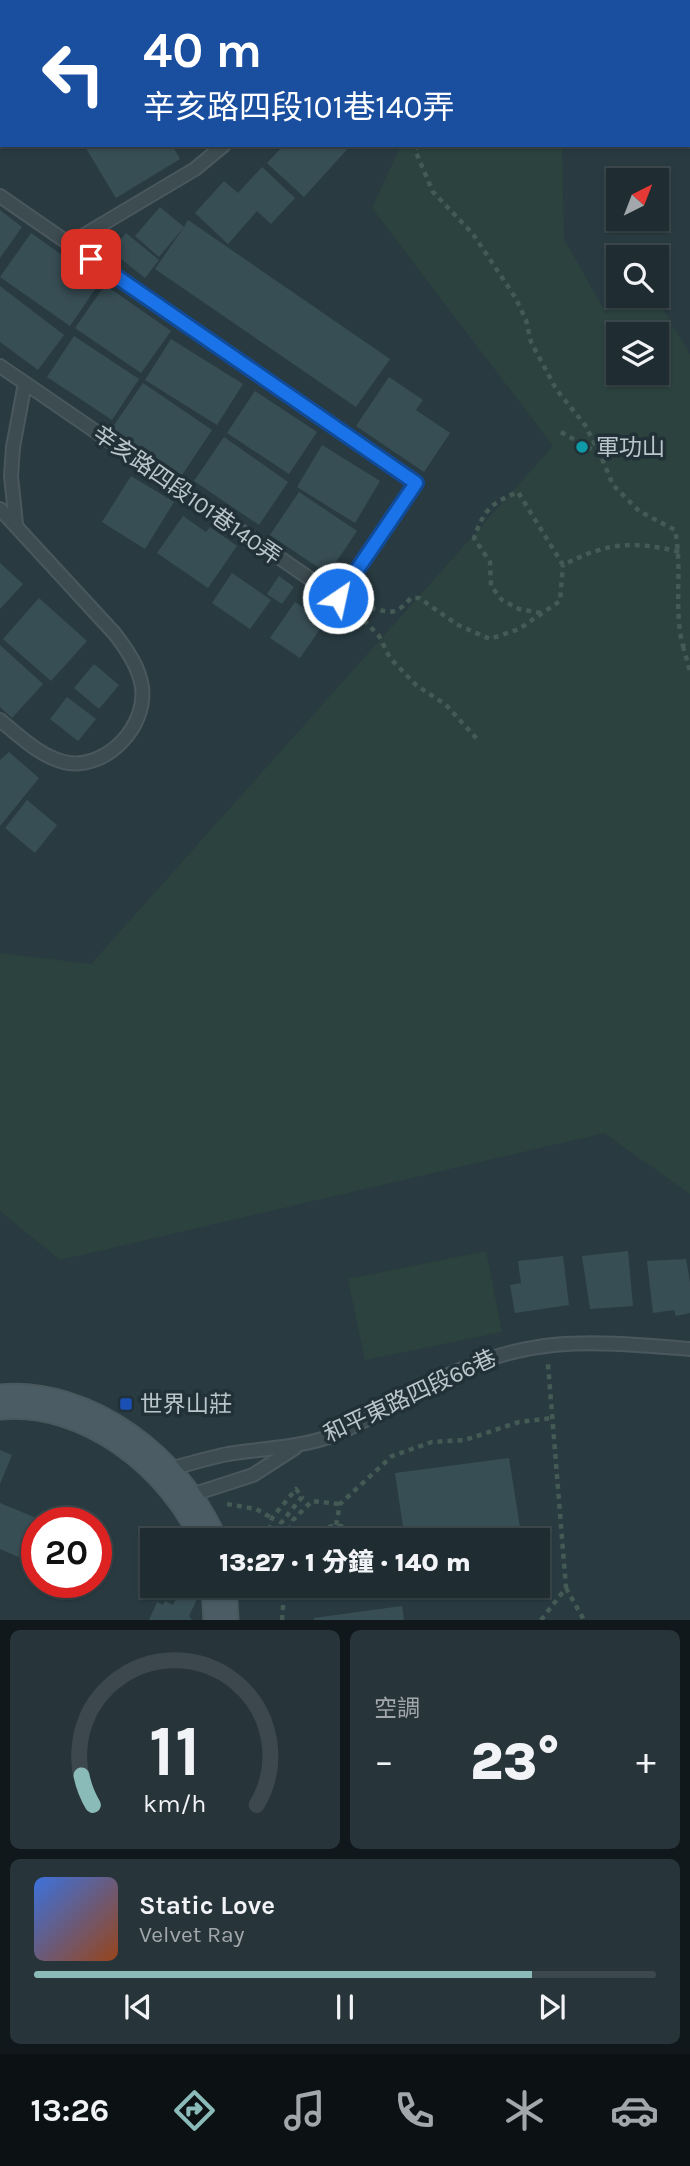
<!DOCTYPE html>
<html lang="zh-TW">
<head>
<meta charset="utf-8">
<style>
	:root { --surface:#1f2c31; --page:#273439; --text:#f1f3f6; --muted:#a1a7ab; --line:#3c484d; --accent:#8bbbb9 }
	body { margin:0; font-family:Karla,"Noto Sans TC",sans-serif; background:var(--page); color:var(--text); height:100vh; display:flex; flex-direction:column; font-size:26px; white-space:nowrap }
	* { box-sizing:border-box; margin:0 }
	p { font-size:23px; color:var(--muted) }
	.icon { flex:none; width:38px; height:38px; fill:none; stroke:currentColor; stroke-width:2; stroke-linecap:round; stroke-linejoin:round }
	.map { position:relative; height:1620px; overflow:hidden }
	.details { display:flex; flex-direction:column; gap:10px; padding:10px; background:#11181b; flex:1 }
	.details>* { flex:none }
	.top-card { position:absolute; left:0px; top:0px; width:691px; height:147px; box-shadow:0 2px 5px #0004,0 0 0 2px var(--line); background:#1a4fa0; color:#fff; overflow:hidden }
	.needle { width:46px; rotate:42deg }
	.tools { position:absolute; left:606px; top:168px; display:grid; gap:14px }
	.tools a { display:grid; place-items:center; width:63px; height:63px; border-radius:0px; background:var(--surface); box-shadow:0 2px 5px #0004,0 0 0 2px var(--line); font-size:35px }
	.speed { position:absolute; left:21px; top:1507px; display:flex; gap:14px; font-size:35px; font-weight:700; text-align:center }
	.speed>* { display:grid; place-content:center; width:91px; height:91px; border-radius:50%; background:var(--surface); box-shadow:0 2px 5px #0004,0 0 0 2px var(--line); line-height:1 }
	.speed .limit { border:10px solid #d22; background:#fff; color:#111 }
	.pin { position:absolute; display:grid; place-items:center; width:60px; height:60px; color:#fff; margin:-30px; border-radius:14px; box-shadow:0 4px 10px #0006 }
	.me { position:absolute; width:77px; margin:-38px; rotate:34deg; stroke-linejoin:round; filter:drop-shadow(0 0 5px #0008) }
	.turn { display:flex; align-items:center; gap:24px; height:147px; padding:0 28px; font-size:32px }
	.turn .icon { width:91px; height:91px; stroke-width:2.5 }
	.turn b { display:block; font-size:49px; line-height:60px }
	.big { font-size:52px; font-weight:800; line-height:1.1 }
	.details .widget { flex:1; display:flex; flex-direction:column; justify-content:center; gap:10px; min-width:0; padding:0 24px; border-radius:10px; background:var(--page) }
	.details .dial { align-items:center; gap:0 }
	.dial svg { height:182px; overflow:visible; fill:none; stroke:var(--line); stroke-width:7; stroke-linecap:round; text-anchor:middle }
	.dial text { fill:var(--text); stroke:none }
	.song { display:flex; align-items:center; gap:21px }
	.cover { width:84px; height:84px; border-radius:10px; background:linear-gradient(135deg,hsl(220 70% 55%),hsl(20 70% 35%)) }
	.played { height:7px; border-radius:4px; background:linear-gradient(90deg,var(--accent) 80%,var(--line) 80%) }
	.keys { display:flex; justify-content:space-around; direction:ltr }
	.heat { display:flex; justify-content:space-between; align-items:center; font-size:38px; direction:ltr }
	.details .tiles { flex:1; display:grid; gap:10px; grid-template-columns:1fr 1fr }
	.widget:last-child { grid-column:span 2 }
	.trip { position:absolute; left:140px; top:1528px; width:410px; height:70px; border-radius:0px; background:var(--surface); box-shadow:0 2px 5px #0004,0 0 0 2px var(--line); font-weight:800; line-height:70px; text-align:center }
	.tab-bar { display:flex; height:112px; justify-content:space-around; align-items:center; background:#0c1214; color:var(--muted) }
	.tab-bar .icon { width:49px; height:49px }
	.tab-bar .selected { color:var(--accent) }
	.tab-bar b { font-size:32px; color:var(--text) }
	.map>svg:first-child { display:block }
</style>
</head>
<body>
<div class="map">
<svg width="690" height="1620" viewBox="0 0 690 1620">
	<rect width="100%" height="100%" fill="#293b41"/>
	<!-- green -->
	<path fill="#2b423e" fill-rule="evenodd" d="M401 145H562L564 239 606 313 624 296H655L690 354V1194L604 1133 60 1260 0 1211V953L91 964 553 446 372 208ZM618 334H656V373H618Z
		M486 1251 502 1332 365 1360 348 1279Z"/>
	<!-- building -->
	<path fill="#384e55" d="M84 145H172L180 159 116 198Z
		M284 145H351L304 197 267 163Z
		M262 167 295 198 271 224 257 211 228 244 195 213 224 181 238 193Z
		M160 207 184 227 188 220 390 359 356 407 155 269 184 227 159 257 135 236Z
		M0 210 22 227 0 258Z
		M31 233 100 282 70 326 0 277Z
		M126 233 159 260 145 278 111 251Z
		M105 285 171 331 141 373 75 328Z
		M0 286 64 335 38 370 0 342Z
		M74 336 139 379 112 420 47 377Z
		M171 339 243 384 217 425 145 380Z
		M389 377 423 400 416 410 450 433 424 472 356 426Z
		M143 383 212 430 182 475 112 428Z
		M255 391 317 432 289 474 227 433Z
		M224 437 288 482 259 525 194 481Z
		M322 445 380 481 355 523 297 487Z
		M131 476 174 502 145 549 102 522Z
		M299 492 357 531 328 574 270 535Z
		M183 516 206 532 210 527 237 546 208 588 157 553Z
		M0 563 23 584 0 609Z
		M232 573 271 600 250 629 212 603Z
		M279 576 294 587 282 604 267 594Z
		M39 598 87 641 51 681 3 639Z
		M295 602 325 622 300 658 270 638Z
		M0 645 43 684 12 718 0 707Z
		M94 664 119 685 99 709 74 688Z
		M67 697 96 719 78 741 50 719Z
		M9 752 39 778 0 826V760Z
		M27 800 57 825 35 853 5 828Z
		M628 1251 633 1306 590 1309 582 1256Z
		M563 1256 569 1305 515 1313 510 1285 521 1283 518 1261Z
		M686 1259 690 1282V1313L676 1316 674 1310 653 1313 647 1261Z
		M0 1450 12 1455 0 1484Z
		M509 1458 522 1540H405L395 1473Z
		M0 1503 46 1522H37V1565L0 1549Z
		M185 1591 198 1597 189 1616 192 1620H149L157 1602 163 1605 165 1601 173 1605 179 1593 184 1595Z
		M402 1606 404 1620H314V1618Z"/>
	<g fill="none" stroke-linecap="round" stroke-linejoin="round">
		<!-- lane casing -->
		<g stroke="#4a585e" stroke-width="16">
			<path id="lane" d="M123 2 124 0
				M339 2 340 0
				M0 103 2 102
				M0 196 416 483 338 598 25 383
				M69 244 195 169 224 145
				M0 366 25 383 13 447 11 476 16 524
				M0 509 115 634C127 650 139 667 142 687 147 726 108 768 69 763 43 759 19 736 0 720
				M165 1470C186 1465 207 1458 228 1454 265 1448 301 1448 337 1434 372 1419 402 1397 436 1381 529 1334 590 1341 690 1349
				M185 1497 253 1475 295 1448"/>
		</g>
		<!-- secondary casing -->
		<g stroke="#4a585e" stroke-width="37">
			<path id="secondary" d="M0 1402C88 1394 175 1463 209 1540
				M219 1586 221 1620"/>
		</g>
		<!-- path -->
		<path stroke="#445a55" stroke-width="4.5" stroke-dasharray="5 5" stroke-linecap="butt" d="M498 2 499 0
			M418 145 415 150 433 192 473 234 515 297 526 320 531 342 556 389 585 425 600 454
			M561 432 600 454 613 485 639 511 675 530C683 569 673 609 683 646L690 648
			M355 609 354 611 357 613C383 599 386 627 411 598H419L458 625 490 639 519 629 560 601 563 565
			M357 613 379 636 390 658 416 685 446 705 478 740
			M541 613 519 609 502 600 491 586 490 562 474 538C484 510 491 503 518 492L563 565C607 543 631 540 680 552
			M683 646 690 671
			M227 1504 256 1509 272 1518
			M336 1525 340 1504 392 1456 432 1442 465 1440 519 1422 552 1418
			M267 1540 272 1518 296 1489 302 1497 281 1523 277 1540
			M286 1540 293 1520 312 1501 339 1504
			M313 1540C324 1523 348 1519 358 1540
			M566 1588 584 1620
			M282 1620 284 1594 290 1586
			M541 1620 566 1588 548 1364"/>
		<!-- lane -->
		<use href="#lane" stroke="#3d4c51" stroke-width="12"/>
		<!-- secondary -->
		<use href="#secondary" stroke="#4b5c64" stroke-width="33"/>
	</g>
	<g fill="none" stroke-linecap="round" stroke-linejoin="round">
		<!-- route casing -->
		<g stroke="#114b97" stroke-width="18">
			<path id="route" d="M91 259 416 483 338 598"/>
		</g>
		<!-- route -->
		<use href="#route" stroke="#1a73e8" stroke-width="12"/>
	</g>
	<!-- markers -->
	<circle fill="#0f9aa8" stroke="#213137" stroke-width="2.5" cx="582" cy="447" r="7"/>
	<rect fill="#1a4fb4" stroke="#213137" stroke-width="2.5" x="119" y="1397" width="14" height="14" rx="3.5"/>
	<g text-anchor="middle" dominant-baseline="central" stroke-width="7" stroke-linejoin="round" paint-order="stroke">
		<!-- poi labels -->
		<g font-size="23" fill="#bac6cb" stroke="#213137" text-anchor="start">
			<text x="596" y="447">軍功山</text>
			<text x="140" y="1404">世界山莊</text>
		</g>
		<!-- street labels -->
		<g font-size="23" fill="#bac6cb" stroke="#213137">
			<text transform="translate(187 495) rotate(35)">辛亥路四段101巷140弄</text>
			<text transform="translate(410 1396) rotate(-25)">和平東路四段66巷</text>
		</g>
	</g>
</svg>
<div class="tools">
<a><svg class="needle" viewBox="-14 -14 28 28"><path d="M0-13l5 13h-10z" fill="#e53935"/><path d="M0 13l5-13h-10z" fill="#a1a7ab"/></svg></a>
<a><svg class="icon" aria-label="search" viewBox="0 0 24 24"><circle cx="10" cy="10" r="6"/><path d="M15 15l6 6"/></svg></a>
<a><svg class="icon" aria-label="layers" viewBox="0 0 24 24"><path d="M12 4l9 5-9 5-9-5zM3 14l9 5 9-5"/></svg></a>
</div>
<div class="speed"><div class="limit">20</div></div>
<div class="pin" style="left:91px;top:259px;background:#d93025"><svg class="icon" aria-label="arrive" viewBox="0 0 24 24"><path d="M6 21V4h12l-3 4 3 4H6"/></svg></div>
<svg class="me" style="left:338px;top:598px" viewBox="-20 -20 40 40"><circle r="17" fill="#1a73e8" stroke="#fff" stroke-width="3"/><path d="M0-11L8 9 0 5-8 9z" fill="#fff"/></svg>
<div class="trip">13:27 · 1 分鐘 · 140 m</div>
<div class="top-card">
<div class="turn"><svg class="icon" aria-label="left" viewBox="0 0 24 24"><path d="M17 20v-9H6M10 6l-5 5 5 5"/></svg><div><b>40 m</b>辛亥路四段101巷140弄</div></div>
</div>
</div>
<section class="details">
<div class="tiles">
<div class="widget dial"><svg viewBox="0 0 100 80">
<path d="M14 69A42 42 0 1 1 86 69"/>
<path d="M14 69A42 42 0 0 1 9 56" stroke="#8bbbb9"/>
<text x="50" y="56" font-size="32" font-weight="700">11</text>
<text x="50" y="72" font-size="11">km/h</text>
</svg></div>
<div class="widget"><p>空調</p>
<div class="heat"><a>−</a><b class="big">23°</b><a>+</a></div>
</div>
<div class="widget">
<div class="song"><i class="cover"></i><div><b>Static Love</b><p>Velvet Ray</p></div></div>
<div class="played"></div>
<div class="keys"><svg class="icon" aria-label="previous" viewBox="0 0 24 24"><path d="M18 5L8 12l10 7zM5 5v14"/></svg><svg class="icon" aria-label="pause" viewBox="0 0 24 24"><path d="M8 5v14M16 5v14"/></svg><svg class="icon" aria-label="next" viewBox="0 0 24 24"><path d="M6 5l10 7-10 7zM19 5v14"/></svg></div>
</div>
</div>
</section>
<nav class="tab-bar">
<b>13:26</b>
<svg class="icon selected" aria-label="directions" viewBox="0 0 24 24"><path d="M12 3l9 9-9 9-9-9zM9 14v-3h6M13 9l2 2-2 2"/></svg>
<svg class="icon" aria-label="music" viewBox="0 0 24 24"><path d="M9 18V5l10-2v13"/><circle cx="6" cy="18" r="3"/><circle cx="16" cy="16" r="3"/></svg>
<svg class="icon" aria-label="phone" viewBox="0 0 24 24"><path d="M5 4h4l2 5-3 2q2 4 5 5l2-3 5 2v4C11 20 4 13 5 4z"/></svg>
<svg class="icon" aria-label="climate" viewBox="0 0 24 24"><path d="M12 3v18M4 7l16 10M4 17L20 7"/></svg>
<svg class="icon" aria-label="car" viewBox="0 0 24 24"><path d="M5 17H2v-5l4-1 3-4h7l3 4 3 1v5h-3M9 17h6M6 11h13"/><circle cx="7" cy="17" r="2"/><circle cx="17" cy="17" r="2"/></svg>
</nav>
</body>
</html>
